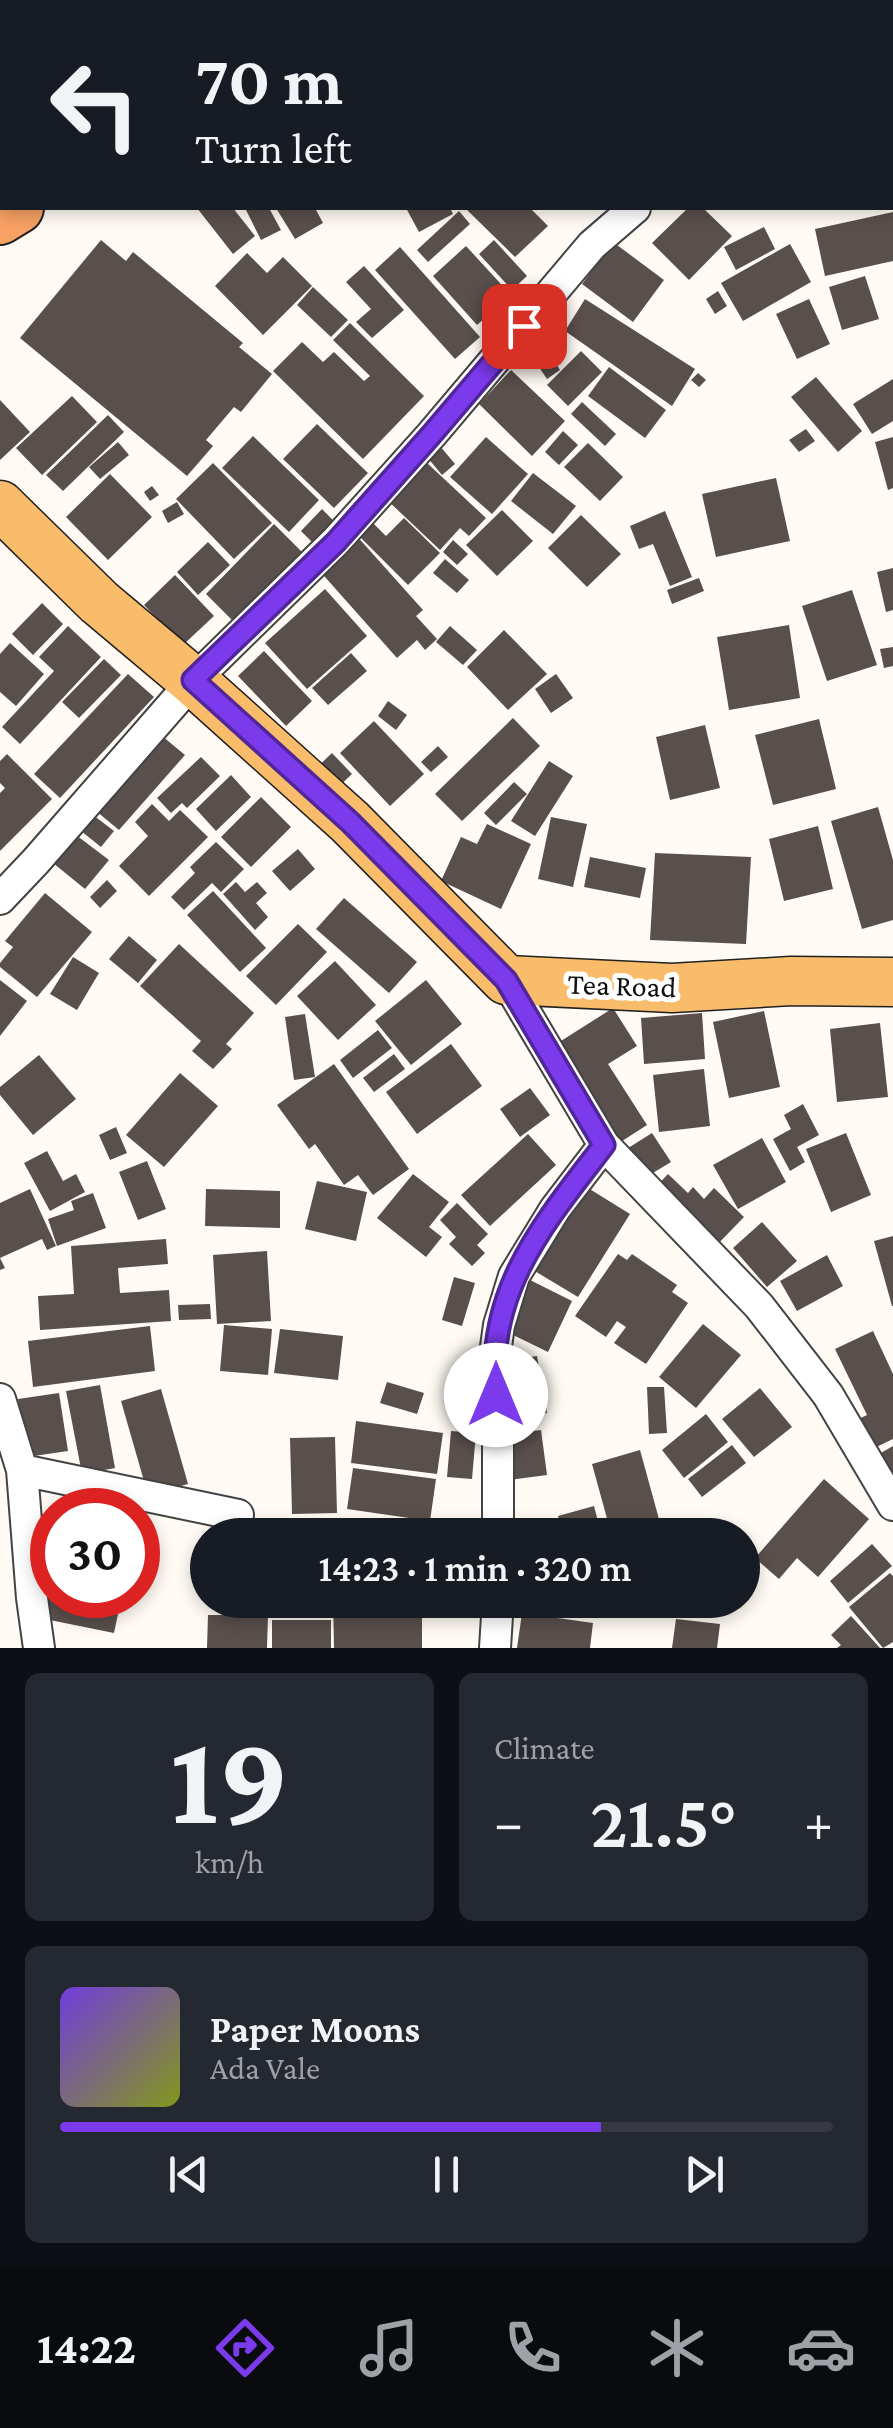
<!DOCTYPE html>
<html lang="en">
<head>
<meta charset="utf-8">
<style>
	:root { --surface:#171b24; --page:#242831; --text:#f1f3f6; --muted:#9ea1a6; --line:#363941; --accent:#7c3aed }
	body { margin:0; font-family:"Crimson Pro",serif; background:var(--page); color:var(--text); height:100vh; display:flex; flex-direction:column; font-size:38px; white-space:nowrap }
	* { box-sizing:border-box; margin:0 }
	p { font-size:32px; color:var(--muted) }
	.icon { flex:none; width:55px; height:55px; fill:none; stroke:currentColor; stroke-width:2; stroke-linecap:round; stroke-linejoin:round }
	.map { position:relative; height:1648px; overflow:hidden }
	.sheet { display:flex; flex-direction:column; gap:25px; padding:25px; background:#0d0f14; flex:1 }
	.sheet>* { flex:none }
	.top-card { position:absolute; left:0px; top:0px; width:895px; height:210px; box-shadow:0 5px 15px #0003; background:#171b24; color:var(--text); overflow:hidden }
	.speed { position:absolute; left:30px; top:1488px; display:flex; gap:20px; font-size:50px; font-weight:700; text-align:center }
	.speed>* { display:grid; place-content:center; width:130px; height:130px; border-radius:50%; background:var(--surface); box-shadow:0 5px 15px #0003; line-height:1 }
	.speed .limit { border:15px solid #d22; background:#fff; color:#111 }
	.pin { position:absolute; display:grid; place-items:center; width:85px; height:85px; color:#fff; margin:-42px; border-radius:20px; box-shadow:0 5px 15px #0006 }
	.me { position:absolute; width:110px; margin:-55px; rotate:0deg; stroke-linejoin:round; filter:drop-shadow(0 0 8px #0008) }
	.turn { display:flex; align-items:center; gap:35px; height:210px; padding:0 30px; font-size:45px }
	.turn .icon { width:130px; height:130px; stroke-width:2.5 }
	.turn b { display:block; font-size:70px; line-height:85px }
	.big { font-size:75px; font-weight:600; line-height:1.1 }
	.sheet .tile { flex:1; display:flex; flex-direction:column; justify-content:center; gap:15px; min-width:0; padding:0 35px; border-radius:15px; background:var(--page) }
	.sheet .dial { align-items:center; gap:0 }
	.dial b { font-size:130px; line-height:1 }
	.song { display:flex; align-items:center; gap:30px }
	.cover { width:120px; height:120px; border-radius:15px; background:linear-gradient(135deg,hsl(260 70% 55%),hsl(70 70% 35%)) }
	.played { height:10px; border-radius:5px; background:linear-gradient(90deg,var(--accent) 70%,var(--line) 70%) }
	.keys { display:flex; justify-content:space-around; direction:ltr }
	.heat { display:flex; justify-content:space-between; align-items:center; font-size:55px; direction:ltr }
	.sheet .tiles { flex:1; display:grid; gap:25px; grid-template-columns:1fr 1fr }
	.tile:last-child { grid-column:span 2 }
	.trip { position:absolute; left:190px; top:1518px; width:570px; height:100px; border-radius:50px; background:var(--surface); box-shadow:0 5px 15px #0003; font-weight:600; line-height:100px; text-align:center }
	.menu { display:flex; height:160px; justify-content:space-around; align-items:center; background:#090b0e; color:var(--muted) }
	.menu .icon { width:70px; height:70px }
	.menu .on { color:var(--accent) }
	.menu b { font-size:45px; color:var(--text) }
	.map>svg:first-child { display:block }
</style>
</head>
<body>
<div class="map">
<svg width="893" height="1648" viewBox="0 0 893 1648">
	<rect width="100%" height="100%" fill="#fffbf4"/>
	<!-- building -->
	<path fill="#594f4d" d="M197 208H233L255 236 233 254Z
		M250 208H269L281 230 261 240 246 210Z
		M276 208H315L323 223 295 239Z
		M406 208H450L453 214 419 232Z
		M465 208H530L548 226 515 257Z
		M688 208H703L732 236 689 280 652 243Z
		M459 211 470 224 428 262 417 250Z
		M893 212V261L825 276 815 229Z
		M764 227 775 249 736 270 724 247Z
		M101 240 126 261 133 252 243 343 239 347 272 374 241 412 234 407 206 440 213 446 187 476 20 338Z
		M494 240 527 276 512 290 479 254Z
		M613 242 664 280 633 322 582 284Z
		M790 244 811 282 743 321 721 283Z
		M466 246 511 295 477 325 433 276Z
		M400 247 480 337 455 359 375 270Z
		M247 253 267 273 283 257 312 286 263 335 215 286Z
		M364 266 404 310 372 338 356 322 371 309 346 282Z
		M865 276 879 319 842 330 829 287Z
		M313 287 348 320 331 337 297 305Z
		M718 291 727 306 715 314 706 299Z
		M585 299 695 369 672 406 565 331Z
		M809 299 830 344 797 359 776 314Z
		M350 323 424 396 363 459 273 371 302 342 323 362 334 352 364 381 370 376 333 340Z
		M581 351 602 372 568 406 547 385Z
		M551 355 560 370 547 379 537 364Z
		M609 367 666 410 645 438 588 396Z
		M511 370 565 421 532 456 479 404Z
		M698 373 706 380 699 387 691 380Z
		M816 377 862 431 838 452 791 397Z
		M893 379V421L872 434 853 404Z
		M72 396 97 422 42 475 16 448Z
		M0 400 30 432 0 460Z
		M582 402 616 434 605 446 571 414Z
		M108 415 124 432 63 491 46 475Z
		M317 424 368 473 334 508 283 459Z
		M806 429 815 441 799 452 789 440Z
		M563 431 578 445 559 465 545 452Z
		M253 436 319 500 289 532 222 468Z
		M486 437 528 474 492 514 450 477Z
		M893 437V488L888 490 875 442Z
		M118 442 129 455 100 479 89 467Z
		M588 443 623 477 600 501 564 467Z
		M440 446 455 464 442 475 427 457Z
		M426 462 486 518 469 536 460 528 440 550 385 498Z
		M213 463 272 523 234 559 176 499Z
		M533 473 576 506 553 534 511 501Z
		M110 474 152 517 108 560 66 517Z
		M776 478 790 541 716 557 702 494Z
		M152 486 159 495 150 501 144 492Z
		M177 502 184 514 168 523 162 511Z
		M322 509 335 522 314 544 301 531Z
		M502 510 533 541 497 576 466 545Z
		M665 511 692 577 670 586 653 544 639 549 630 526Z
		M581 515 621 554 587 587 548 548Z
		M404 518 440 553 408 585 357 534 371 521 386 536Z
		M274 524 304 554 236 624 206 594Z
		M355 534 423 610 416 616 437 639 425 650 417 640 397 658 317 568Z
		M453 540 468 554 457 565 443 552Z
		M208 542 230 565 198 595 177 572Z
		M445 559 469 580 457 593 433 573Z
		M893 568V610L886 612 877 572Z
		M175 575 214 616 183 645 144 605Z
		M699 578 704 591 672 604 667 590Z
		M325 589 367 636 307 689 265 643Z
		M852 590 877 665 827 681 802 606Z
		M42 603 63 624 33 655 12 634Z
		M789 625 800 698 729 710 717 637Z
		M68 626 101 657 20 744 2 727 54 671 39 657Z
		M450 626 477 650 463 665 436 642Z
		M504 630 547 674 508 710 467 667Z
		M10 643 44 674 16 706 0 692V654Z
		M893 647V666L884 668 880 649Z
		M264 651 312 701 286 726 238 676Z
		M351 653 367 671 328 705 312 688Z
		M104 659 121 675 79 718 62 702Z
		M128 674 154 697 60 798 34 774Z
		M556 674 573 698 551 713 535 689Z
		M388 701 407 715 396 730 378 716Z
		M513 718 540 746 462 821 435 794Z
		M819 719 836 789 773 805 755 735Z
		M374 721 424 774 390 806 340 753Z
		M705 725 720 788 670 800 656 737Z
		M156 731 185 755 119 830 90 806Z
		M438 746 448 757 431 772 421 762Z
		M332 753 352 774 330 795 310 774Z
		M7 754 52 799 0 851V793L5 788 0 783V761Z
		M201 757 220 776 187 808 182 803 171 813 157 798Z
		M549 761 573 776 535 836 511 821Z
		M231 775 251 797 216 831 196 809Z
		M514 782 527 794 496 825 484 813Z
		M261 797 291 827 251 867 221 837Z
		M152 804 169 821 180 810 208 837 149 896 119 866 148 836 135 822Z
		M878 807 893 860V920L862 929 831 821Z
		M89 812 114 831 101 847 76 827Z
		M551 817 587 824 573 887 538 879Z
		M487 824 531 844 501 909 441 881 461 837 477 844Z
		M818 826 833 889 784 901 769 839Z
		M76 835 109 860 85 889 53 863Z
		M216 842 244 869 221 892 212 883 184 910 171 897 195 873 190 867Z
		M298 849 315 869 290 891 272 871Z
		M655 853 751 857 746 944 650 940Z
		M590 857 646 868 640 898 584 887Z
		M107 880 117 891 100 908 90 897Z
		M236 882 245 892 257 882 267 893 256 903 268 917 255 930 223 894Z
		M213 891 266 948 240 972 187 915Z
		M45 893 92 932 37 997 0 967V963L13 947 5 941Z
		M344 898 417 962 389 993 316 929Z
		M298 924 327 952 276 1005 246 976Z
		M129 936 157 960 138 983 109 959Z
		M179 944 254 1013 226 1044 232 1049 213 1069 192 1051 201 1041 140 986Z
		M73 957 99 973 77 1010 50 994Z
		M335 961 376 1005 338 1040 297 996Z
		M0 980 27 1001 0 1036Z
		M426 980 462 1024 411 1065 375 1021Z
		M613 1008 637 1046 608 1064 647 1125 616 1145 553 1046Z
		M764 1011 780 1087 729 1098 713 1022Z
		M702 1013 705 1059 644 1064 641 1018Z
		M305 1014 315 1077 294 1080 285 1017Z
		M880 1023 888 1097 837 1102 830 1029Z
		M378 1030 392 1048 353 1078 340 1060Z
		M451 1044 482 1086 417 1134 386 1092Z
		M394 1054 405 1069 374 1092 363 1078Z
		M39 1055 76 1099 33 1135 0 1095V1087Z
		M334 1064 409 1169 373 1195 358 1175 344 1185 315 1144 309 1149 277 1105Z
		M704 1069 710 1126 659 1132 653 1075Z
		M180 1073 218 1106 164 1167 126 1135Z
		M530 1088 550 1115 520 1137 500 1109Z
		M803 1104 819 1135 797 1147 805 1162 790 1171 773 1139 791 1129 784 1115Z
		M116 1127 127 1153 110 1160 99 1135Z
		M652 1133 671 1162 643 1179 625 1150Z
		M846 1133 871 1195 831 1212 806 1149Z
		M528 1134 556 1165 490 1226 461 1195Z
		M762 1138 786 1182 738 1209 713 1165Z
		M47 1151 63 1181 76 1174 85 1192 50 1211 24 1163Z
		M147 1161 166 1209 138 1220 119 1172Z
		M413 1174 449 1202 429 1227 442 1237 426 1257 377 1218Z
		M668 1174 688 1193 693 1187 704 1199 714 1188 744 1217 713 1249 653 1190Z
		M317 1181 367 1192 356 1241 305 1229Z
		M580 1183 630 1214 578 1297 528 1267Z
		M30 1189 56 1246 47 1250 42 1239 0 1258 5 1268 0 1270V1203Z
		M206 1189 280 1191V1228L205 1226Z
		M93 1193 106 1228 57 1246 48 1219 74 1210 71 1201Z
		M457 1203 488 1234 477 1245 485 1253 472 1266 449 1244 456 1237 440 1220Z
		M762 1222 797 1261 767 1287 733 1248Z
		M893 1236V1306H892L874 1241Z
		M166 1239 168 1264 118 1268 120 1293 169 1290 171 1321 40 1330 38 1296 74 1294 71 1246Z
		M267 1251 271 1321 217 1324 213 1255Z
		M618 1254 627 1260 632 1254 677 1285 672 1292 688 1303 646 1364 614 1343 626 1327 617 1321 606 1337 575 1316Z
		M827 1255 843 1286 797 1311 780 1281Z
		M522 1276 572 1301 548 1352 497 1327Z
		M454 1277 475 1283 462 1326 442 1320Z
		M210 1304 211 1319 179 1320 178 1305Z
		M703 1324 741 1355 696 1408 659 1377Z
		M224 1325 272 1329 268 1375 220 1371Z
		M150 1326 155 1371 33 1387 28 1341Z
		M280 1329 343 1336 338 1380 274 1373Z
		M873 1331 893 1374V1439L864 1453 850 1423 867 1415 835 1349Z
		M537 1356 547 1413 502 1421 493 1363Z
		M387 1382 424 1393 417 1414 380 1403Z
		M100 1385 115 1468 82 1474 66 1391Z
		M647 1387H664L667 1433 649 1434Z
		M760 1388 792 1427 754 1457 722 1419Z
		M161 1389 188 1484 148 1495 121 1401Z
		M59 1393 68 1451 27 1457 18 1399Z
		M706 1414 728 1442 684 1478 662 1450Z
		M356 1421 443 1433 437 1474 351 1463Z
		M541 1430 547 1475 509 1480 503 1435Z
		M451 1431 476 1433 472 1479 447 1477Z
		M335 1437 337 1513 292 1514 290 1438Z
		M732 1445 746 1463 702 1497 688 1479Z
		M893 1446V1489L874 1457Z
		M640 1450 659 1519 611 1533 592 1464Z
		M353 1468 436 1479 430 1521 347 1509Z
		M824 1479 869 1519 818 1577 797 1558 779 1579 755 1558Z
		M60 1502 90 1508 89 1510H59Z
		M594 1506 601 1533 563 1535 558 1516Z
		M362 1523 401 1524V1535H362Z
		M549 1529 550 1535H523L522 1532Z
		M872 1544 892 1566 848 1603 830 1581Z
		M51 1545 52 1595H122L114 1633 35 1617Z
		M890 1573 893 1576V1642L883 1648 849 1607Z
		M333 1600H422V1648H334Z
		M522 1613 593 1623 590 1648H517Z
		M208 1615H268L267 1648H207Z
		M851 1616 880 1648H837L841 1645 831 1635Z
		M676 1619 720 1624 717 1648H672Z
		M272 1620H331V1648H272Z"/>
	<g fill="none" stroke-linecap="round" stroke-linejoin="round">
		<!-- minor casing -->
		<g stroke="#434343" stroke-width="34">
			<path id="minor" d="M796 0 800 2
				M892 83 893 84
				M0 899 36 861 193 681 336 541 432 434 592 245 635 208
				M506 980 604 1145 759 1306 828 1395 893 1505
				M0 1399 22 1470 32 1598 39 1648
				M22 1470 238 1515
				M498 1535V1422L493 1368 499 1325 514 1276 555 1209 604 1145
				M495 1648 498 1600"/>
		</g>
		<!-- primary casing -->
		<g stroke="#212121" stroke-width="51">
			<path id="primary" d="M0 505 99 602 193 681 350 822 506 980 672 988 791 981 893 982"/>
		</g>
		<!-- trunk casing -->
		<g stroke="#212121" stroke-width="54">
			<path id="trunk" d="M302 2 305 0
				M0 219 18 208"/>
		</g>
		<!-- minor -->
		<use href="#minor" stroke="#fff" stroke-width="30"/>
		<!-- primary -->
		<use href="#primary" stroke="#f9bc6a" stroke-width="48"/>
		<!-- trunk -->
		<use href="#trunk" stroke="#f7a163" stroke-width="50"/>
	</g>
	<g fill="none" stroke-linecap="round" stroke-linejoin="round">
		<!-- route casing -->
		<g stroke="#51269a" stroke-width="25">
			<path id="route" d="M496 1395C485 1291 544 1223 604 1145L506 980 350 822 193 680 336 542 432 434 524 326"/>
		</g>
		<!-- route -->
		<use href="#route" stroke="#7c3aed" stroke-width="18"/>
	</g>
	<g text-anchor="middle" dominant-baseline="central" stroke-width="10" stroke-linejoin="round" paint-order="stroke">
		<!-- street labels -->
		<g font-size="30" fill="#101010" stroke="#fff">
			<text transform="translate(622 985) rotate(2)">Tea Road</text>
		</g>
	</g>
</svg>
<div class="speed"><div class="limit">30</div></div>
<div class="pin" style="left:524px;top:326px;background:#d93025"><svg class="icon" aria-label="arrive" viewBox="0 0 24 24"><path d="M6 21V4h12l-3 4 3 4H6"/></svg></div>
<svg class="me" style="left:496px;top:1395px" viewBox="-20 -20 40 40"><circle r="19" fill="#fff"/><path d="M0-13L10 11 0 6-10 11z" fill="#7c3aed"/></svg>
<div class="trip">14:23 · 1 min · 320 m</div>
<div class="top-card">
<div class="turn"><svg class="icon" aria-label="left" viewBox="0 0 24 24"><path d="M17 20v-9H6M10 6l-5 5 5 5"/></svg><div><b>70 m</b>Turn left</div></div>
</div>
</div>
<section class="sheet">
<div class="tiles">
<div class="tile dial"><b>19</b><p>km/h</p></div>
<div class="tile"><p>Climate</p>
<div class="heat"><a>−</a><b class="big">21.5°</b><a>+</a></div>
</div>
<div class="tile">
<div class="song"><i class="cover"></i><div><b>Paper Moons</b><p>Ada Vale</p></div></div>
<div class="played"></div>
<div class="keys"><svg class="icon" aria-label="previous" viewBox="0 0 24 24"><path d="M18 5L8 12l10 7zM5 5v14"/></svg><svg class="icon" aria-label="pause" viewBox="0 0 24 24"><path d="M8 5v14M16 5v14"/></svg><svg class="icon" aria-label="next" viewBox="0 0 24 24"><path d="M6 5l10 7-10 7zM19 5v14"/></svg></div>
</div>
</div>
</section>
<nav class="menu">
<b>14:22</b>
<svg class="icon on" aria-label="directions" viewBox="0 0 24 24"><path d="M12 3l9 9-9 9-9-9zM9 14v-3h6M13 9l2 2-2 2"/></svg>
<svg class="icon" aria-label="music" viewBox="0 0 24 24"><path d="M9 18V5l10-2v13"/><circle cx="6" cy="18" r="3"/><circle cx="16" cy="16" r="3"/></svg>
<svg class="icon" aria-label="phone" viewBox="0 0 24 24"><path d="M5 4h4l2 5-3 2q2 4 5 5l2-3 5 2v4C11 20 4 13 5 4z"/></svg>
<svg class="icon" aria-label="climate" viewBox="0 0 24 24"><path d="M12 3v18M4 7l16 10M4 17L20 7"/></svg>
<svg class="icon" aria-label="car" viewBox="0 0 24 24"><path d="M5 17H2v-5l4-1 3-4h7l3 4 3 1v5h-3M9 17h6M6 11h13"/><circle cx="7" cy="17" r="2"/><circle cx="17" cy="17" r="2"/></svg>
</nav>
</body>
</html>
